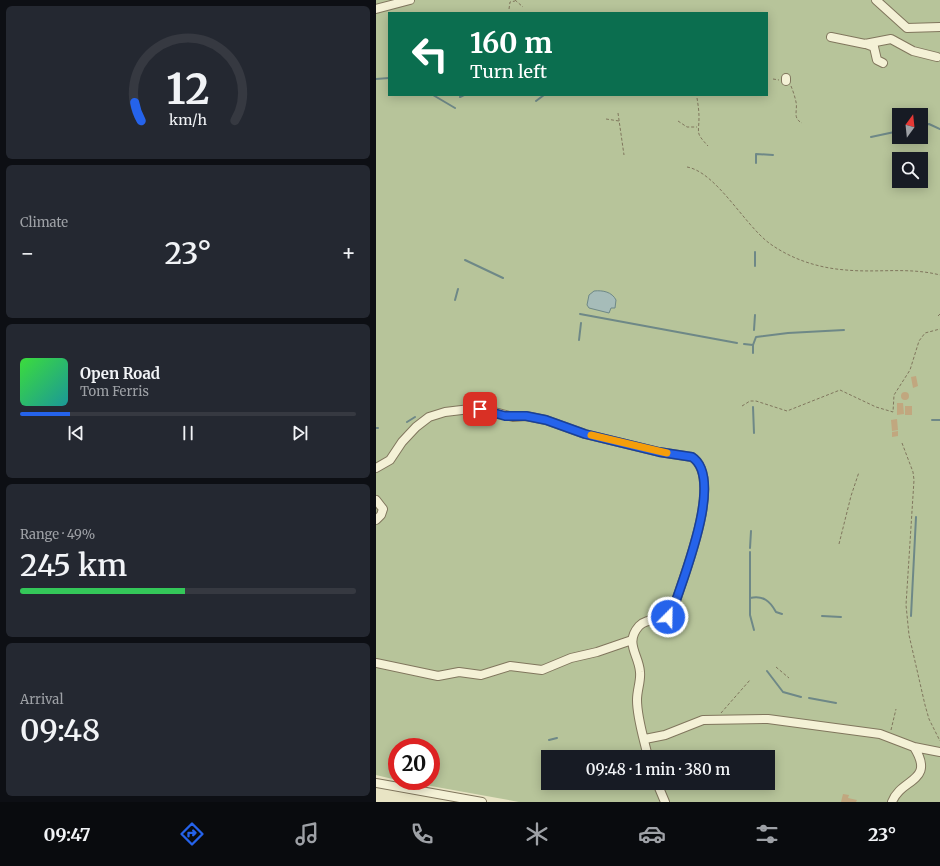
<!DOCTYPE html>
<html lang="en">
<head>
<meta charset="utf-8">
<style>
	:root { --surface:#171b24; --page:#242831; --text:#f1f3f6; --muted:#9ea1a6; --line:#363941; --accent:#2563eb }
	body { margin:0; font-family:Merriweather,serif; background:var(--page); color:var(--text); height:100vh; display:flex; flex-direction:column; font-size:15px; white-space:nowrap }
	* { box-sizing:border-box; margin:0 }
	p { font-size:13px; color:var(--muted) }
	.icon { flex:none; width:22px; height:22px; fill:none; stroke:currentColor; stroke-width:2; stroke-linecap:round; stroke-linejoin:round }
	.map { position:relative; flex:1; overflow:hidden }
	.details { display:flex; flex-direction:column; gap:6px; padding:6px; background:#0d0f14; width:376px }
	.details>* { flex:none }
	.top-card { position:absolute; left:12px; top:12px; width:380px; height:84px; border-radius:0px; box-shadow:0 2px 10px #0003; background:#0b6e4f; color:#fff; overflow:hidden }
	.needle { width:26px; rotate:15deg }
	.buttons { position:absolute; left:516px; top:108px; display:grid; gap:8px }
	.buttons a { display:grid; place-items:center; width:36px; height:36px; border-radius:0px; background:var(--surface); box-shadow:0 2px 10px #0003; font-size:20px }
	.speed { position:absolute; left:12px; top:738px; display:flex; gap:8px; font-size:20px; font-weight:700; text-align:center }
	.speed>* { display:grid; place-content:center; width:52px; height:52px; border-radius:50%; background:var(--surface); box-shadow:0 2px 10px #0003; line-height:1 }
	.speed .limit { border:6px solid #d22; background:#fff; color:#111 }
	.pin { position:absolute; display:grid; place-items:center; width:34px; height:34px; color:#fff; margin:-17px; border-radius:8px; box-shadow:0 2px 6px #0006 }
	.me { position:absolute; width:44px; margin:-22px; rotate:23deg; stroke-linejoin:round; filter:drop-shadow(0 0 3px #0008) }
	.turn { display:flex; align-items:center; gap:14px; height:84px; padding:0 16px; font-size:18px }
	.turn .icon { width:52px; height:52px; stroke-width:2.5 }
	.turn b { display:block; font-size:28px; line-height:34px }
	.big { font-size:30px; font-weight:600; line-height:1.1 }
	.details .card { flex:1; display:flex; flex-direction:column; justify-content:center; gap:6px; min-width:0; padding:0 14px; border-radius:6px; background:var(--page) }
	.details .dial { align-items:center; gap:0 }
	.dial svg { height:104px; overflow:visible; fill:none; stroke:var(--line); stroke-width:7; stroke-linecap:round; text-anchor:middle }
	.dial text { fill:var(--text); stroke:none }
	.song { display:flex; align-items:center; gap:12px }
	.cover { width:48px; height:48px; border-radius:6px; background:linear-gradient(135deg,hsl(120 70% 55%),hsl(180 70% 35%)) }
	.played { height:4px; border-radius:2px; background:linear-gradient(90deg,var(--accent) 15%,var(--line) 15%) }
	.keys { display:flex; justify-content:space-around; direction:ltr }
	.heat { display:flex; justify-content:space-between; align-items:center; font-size:22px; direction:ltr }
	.charge { height:6px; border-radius:3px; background:linear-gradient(90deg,#34c759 49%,var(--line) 0) }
	.trip { position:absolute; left:165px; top:750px; width:234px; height:40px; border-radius:0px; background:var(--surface); box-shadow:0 2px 10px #0003; font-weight:600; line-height:40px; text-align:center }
	.menu { display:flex; height:64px; justify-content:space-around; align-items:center; background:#090b0e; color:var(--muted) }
	.menu .icon { width:28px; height:28px }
	.menu .current { color:var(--accent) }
	.menu b { font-size:18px; color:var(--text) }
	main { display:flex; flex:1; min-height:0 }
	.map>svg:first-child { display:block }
</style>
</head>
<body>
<main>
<section class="details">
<div class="card dial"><svg viewBox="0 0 100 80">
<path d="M14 69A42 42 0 1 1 86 69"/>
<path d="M14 69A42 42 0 0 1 9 55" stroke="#2563eb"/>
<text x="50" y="56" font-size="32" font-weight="700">12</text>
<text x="50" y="72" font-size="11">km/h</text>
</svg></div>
<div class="card"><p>Climate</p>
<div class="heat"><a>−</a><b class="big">23°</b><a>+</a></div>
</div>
<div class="card">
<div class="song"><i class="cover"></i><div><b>Open Road</b><p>Tom Ferris</p></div></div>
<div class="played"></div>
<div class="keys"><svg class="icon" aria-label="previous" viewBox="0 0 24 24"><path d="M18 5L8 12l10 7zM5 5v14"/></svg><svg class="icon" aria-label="pause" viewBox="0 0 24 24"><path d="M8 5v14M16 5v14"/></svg><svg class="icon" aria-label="next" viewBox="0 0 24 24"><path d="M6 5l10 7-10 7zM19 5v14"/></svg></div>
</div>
<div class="card"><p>Range · 49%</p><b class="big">245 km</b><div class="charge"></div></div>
<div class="card"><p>Arrival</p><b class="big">09:48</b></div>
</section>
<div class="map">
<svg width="564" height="802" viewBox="0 0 564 802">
	<rect width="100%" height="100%" fill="#e8e4c4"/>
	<!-- green -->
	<path fill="#b7c49a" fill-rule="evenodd" d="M0 0H564V802H143L27 781H55V747H21V780L0 775ZM13 13H391V95H13ZM523 115H545V137H523ZM523 159H545V181H523ZM172 757H392V783H172Z"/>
	<!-- water -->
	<path fill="#a6bcb9" stroke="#6e8887" d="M218 291C227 290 236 292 240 300L239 308H235L233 313 213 308 211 305 213 295Z"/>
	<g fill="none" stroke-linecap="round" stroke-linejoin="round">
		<!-- stream -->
		<path stroke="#6e8887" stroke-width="2" d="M0 79 13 78
			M57 95 79 108
			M84 97 88 95
			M160 101 168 95
			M545 126 553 124 564 129
			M495 137 523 131
			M380 163V154L397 155
			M89 260 127 278
			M379 266V252
			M79 300 82 289
			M204 314 361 343
			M378 330 379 315
			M203 340 205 323
			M368 344 377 345
			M377 353V345L380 337 412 333 468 330
			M377 407 378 433
			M556 420H564
			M31 422 39 417
			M0 428H2
			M374 548 375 531
			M374 552V615L378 630
			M374 598C387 595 394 601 400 612L406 614
			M446 616 465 617
			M535 616 540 517
			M391 671 407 692 425 697
			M433 698 460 703
			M173 740 181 738"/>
	</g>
	<!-- building -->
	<path fill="#c1a77f" d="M540 376 542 386 537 388 535 377Z
		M525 396a4 4 0 1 1 8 0a4 4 0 1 1-8 0Z
		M521 403H527L528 414 521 415Z
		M529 406H536V415H529Z
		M521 419 522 430 516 431 515 420Z
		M522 431V436L516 437V432Z
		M467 794 473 795 472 798 481 800 480 802H465Z"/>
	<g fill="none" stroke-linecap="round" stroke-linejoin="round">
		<!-- minor casing -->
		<g stroke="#80765d" stroke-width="10">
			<path id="minor" d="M500 0 531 28 564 27
				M0 9 34 0
				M455 37 489 44 515 39 537 51 561 57
				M490 44 498 47 501 60 507 63
				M410 81V78
				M0 468 14 460 26 442 40 427 53 417 69 412 94 409 111 410 137 417 150 416 170 420 209 434 283 452 316 457C349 479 306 579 297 610 290 625 273 615 263 626 248 643 263 655 264 672 265 681 261 690 261 700 261 718 268 739 272 757
				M0 500 7 509 5 515 0 520
				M0 663 62 676 83 672 105 675 134 666 166 670 195 658 221 652 256 640
				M269 739 289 735 327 720 392 719 504 734 538 747C560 782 525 778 516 802
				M538 747 564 752
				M0 783 106 802
				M281 783 289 802"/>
		</g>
		<!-- path -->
		<path stroke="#80765d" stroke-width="1" stroke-dasharray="3 2" stroke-linecap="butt" d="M139 0 147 7
			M133 9 134 2 139 1
			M397 79 403 80
			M415 86C417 91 419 97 420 102 422 110 416 118 426 123
			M321 98C322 104 323 111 323 117 323 134 319 132 332 146
			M242 113 248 155
			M230 119 243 121
			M302 121 311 127H321
			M311 167C340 172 368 224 393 243 415 259 442 268 470 270 501 273 533 267 564 275
			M562 316 564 314
			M366 406 374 401H380L411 411 464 390 500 407 517 412 518 395 534 370 543 341 549 333 564 329
			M526 443 537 472 538 480 530 605 533 635 549 705 553 719 564 741
			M463 544 475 496 483 472
			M400 667 413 678
			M345 713 374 680
			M515 730 520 709"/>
		<!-- minor -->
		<use href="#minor" stroke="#f4f1d6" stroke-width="8"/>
	</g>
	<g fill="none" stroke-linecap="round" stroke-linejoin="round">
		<!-- route casing -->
		<g stroke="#184099" stroke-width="10">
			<path id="route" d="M104 409 129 416H150L170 420 209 434 283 452 316 457C349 478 306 580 297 610L292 617"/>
		</g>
		<!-- route -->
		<use href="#route" stroke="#2563eb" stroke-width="7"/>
		<!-- slow -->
		<path stroke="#f59e0b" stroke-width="7" d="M215 435 291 453"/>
	</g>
</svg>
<div class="buttons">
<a><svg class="needle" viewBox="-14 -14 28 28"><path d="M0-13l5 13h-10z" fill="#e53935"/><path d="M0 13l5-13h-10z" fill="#9ea1a6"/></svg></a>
<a><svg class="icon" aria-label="search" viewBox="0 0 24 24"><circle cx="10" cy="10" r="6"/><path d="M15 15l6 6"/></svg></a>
</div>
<div class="speed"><div class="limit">20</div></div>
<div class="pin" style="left:104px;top:409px;background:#d93025"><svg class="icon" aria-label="arrive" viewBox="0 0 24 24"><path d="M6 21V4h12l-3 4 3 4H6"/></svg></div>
<svg class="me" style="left:292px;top:617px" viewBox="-20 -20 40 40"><circle r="17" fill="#2563eb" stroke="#fff" stroke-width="3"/><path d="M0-11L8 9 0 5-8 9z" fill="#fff"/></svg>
<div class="trip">09:48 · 1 min · 380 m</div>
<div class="top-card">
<div class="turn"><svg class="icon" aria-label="left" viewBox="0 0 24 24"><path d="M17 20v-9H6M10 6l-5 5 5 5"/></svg><div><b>160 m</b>Turn left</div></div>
</div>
</div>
</main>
<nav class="menu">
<b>09:47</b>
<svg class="icon current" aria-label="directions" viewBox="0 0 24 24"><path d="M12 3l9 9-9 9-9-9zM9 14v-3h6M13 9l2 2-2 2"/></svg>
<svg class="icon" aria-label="music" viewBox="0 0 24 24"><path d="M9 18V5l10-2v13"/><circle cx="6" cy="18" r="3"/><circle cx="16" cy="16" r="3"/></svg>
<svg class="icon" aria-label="phone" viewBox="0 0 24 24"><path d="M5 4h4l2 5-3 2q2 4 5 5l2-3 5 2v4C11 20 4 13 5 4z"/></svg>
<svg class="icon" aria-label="climate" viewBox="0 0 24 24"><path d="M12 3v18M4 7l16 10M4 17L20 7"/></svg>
<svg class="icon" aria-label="car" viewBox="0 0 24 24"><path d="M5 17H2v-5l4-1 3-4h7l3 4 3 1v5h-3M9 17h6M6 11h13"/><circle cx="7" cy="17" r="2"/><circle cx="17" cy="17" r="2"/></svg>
<svg class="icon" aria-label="filters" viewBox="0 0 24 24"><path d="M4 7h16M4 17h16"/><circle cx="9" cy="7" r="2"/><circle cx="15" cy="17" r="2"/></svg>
<b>23°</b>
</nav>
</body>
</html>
